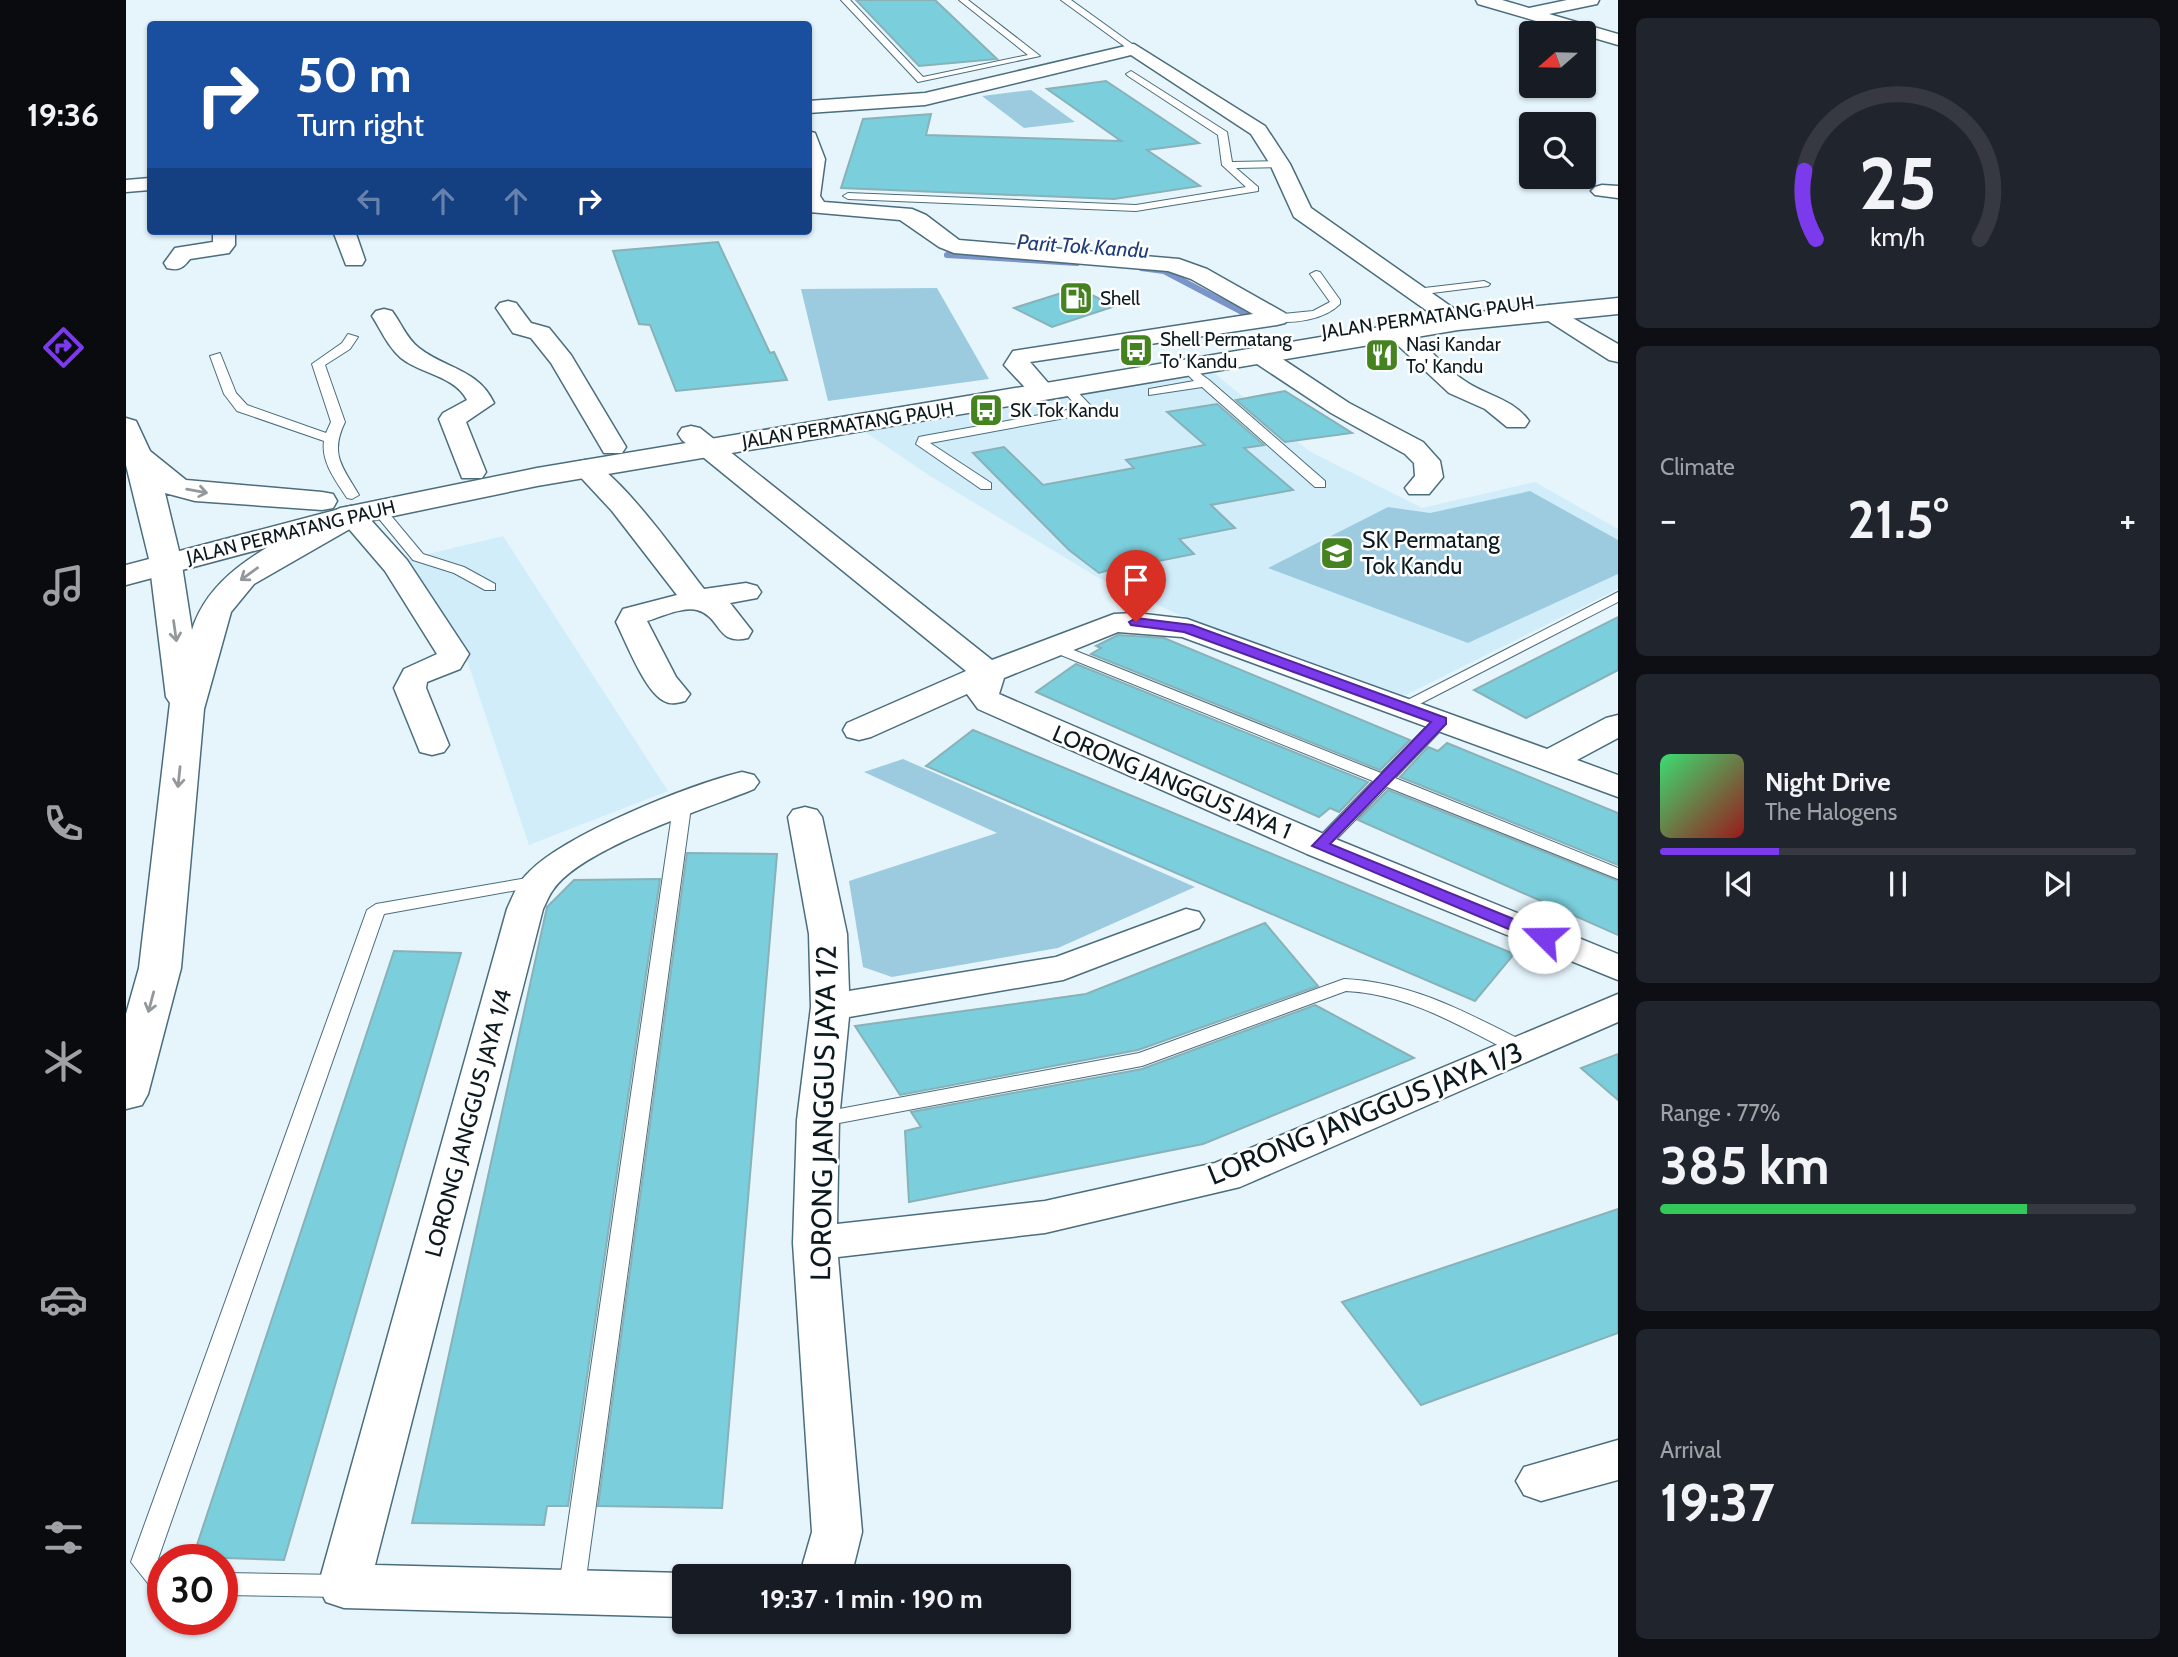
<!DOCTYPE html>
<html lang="en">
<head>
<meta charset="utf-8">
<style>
	:root { --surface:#171b24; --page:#20242c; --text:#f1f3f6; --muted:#9ea1a6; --line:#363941; --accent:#7c3aed }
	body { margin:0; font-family:Cabin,sans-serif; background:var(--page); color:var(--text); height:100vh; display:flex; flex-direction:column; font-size:26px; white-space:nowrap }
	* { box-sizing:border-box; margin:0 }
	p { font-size:23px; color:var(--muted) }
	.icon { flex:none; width:38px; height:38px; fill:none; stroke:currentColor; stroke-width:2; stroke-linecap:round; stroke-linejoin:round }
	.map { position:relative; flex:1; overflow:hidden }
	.sheet { display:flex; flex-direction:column; gap:18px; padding:18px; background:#0d0f14; width:560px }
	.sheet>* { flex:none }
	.hud { position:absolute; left:21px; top:21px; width:665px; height:214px; border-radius:7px; box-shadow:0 2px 5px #0004; background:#1a4fa0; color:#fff; overflow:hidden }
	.needle { width:46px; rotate:250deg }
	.buttons { position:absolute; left:1393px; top:21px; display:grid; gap:14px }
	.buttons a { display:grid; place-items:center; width:77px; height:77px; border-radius:7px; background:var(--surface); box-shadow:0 2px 5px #0004; font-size:35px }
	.speed { position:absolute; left:21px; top:1544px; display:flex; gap:14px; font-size:35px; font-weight:700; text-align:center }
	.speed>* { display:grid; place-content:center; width:91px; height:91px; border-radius:50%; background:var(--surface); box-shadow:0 2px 5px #0004; line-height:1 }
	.speed .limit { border:10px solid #d22; background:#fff; color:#111 }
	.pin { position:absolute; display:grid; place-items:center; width:60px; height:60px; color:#fff; margin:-72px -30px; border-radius:50% 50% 50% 0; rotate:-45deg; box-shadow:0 0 7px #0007 }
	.pin .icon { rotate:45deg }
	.me { position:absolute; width:77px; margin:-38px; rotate:292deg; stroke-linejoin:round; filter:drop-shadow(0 0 5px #0008) }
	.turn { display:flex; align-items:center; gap:24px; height:147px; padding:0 35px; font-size:32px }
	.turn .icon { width:91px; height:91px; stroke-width:2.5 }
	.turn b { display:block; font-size:49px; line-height:60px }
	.lanes { display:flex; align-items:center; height:66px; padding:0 35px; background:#0003; justify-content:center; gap:35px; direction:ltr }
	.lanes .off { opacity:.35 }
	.big { font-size:52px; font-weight:700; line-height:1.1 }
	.sheet .tile { flex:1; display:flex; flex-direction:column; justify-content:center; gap:10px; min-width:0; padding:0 24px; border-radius:10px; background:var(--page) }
	.sheet .dial { align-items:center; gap:0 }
	.dial svg { height:182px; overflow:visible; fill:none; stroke:var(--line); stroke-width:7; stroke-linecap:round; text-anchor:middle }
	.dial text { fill:var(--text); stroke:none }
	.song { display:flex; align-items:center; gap:21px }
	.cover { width:84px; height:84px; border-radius:10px; background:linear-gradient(135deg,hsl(140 70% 55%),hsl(0 70% 35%)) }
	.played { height:7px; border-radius:4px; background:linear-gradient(90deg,var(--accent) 25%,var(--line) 25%) }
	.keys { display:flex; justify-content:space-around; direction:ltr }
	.heat { display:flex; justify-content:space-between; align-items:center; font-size:38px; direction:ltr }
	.charge { height:10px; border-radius:5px; background:linear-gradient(90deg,#34c759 77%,var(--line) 0) }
	.trip { position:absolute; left:546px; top:1564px; width:399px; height:70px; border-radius:7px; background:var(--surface); box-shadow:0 2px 5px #0004; font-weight:700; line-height:70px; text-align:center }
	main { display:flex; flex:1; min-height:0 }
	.tab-bar { display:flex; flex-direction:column; width:126px; justify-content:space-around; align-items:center; background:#090b0e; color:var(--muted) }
	.tab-bar .icon { width:49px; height:49px }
	.tab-bar .active { color:var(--accent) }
	.tab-bar b { font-size:32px; color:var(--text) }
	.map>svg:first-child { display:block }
</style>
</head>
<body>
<main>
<nav class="tab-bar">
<b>19:36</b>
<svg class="icon active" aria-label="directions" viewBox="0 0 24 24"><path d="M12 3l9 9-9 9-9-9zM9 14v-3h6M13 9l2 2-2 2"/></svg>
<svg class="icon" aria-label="music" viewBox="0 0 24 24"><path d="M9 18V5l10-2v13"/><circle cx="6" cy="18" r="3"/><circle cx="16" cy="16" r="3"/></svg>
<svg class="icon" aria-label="phone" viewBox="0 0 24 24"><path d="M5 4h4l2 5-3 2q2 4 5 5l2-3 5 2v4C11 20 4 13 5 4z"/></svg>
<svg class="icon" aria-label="climate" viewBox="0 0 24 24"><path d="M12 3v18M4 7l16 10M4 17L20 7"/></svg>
<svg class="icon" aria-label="car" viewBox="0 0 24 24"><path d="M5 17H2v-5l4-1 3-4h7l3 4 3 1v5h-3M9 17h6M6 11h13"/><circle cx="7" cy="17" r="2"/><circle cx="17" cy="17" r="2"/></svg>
<svg class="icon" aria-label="filters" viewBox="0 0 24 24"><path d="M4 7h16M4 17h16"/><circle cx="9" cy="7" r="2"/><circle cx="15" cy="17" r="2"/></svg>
</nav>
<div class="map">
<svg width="1492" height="1657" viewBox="0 0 1492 1657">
	<rect width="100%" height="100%" fill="#e6f5fc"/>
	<!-- built -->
	<path fill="#d2edfa" d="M1088 373 1183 451 1296 508 1409 482 1492 529V589L1276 697 1058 617 971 577 804 476 739 432Z
		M377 536 542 791 403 845 340 657 277 560Z"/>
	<!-- green -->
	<path fill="#9ccbe0" d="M905 90 949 122 898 128 856 96Z
		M811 288 863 379 702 401 675 289Z
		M1404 491 1492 540V574L1342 643 1142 568 1262 507 1304 513Z
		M777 759 1069 887 932 948 766 977 737 967 723 881 871 833 738 772Z"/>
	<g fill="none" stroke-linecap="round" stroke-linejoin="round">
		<!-- stream -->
		<path stroke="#7b95c9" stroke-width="6" d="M821 255 951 263
			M1015 268 1038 271 1122 315"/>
	</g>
	<!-- building -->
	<path fill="#7bcfdc" stroke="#88b1b8" stroke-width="2" d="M730 0H809L871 59 793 66Z
		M980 81 1073 143 1021 150 1074 186 988 199 715 188 737 119 805 114 800 135 995 141 921 89Z
		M592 242 644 353 648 352 661 380 550 391 524 325 513 324 487 251Z
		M951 288 989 306 926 327 888 308Z
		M1159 391 1226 433 1159 442 1110 400Z
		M1091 404 1138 445 1118 448 1167 490 1085 505 1109 528 1053 539 1068 554 1033 561 1030 557 973 573 943 550 847 453 878 447 917 485 1008 468 1000 460 1079 445 1041 412Z
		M1492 617V670L1400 718 1348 690Z
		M992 635 1038 638 1284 740 1254 770 965 654 975 648 970 646Z
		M950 664 1242 782 1213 812 1204 808 1193 817 910 692Z
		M847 730 1388 954 1349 1001 800 766Z
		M1321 743 1492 813V865L1274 777 1302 747 1312 751Z
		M1262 790 1492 881V935L1232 820Z
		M561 853 651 854 596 1508 472 1506Z
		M534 879 442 1506H421L418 1525 286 1523 421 907 448 880Z
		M1139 923 1192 986 1012 1050 774 1095 729 1026 960 994Z
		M268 951 335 953 158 1560 67 1557Z
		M1189 1005 1288 1058 1077 1144 783 1202 779 1131 795 1127 785 1112 1016 1069Z
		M1492 1054V1100L1455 1068Z
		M1492 1209V1333L1295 1405 1216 1302Z"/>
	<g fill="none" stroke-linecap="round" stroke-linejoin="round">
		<!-- lane casing -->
		<g stroke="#4b6d7c" stroke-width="2">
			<path id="lane" d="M715 0H724L797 77 902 55 833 0H842L914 56 792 82Z
				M935 0H945L1013 49 1005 51Z
				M1005 71 1101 132 1106 162 1154 161 1159 164 1154 167 1110 168 1132 187V191L1010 211 722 199 717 196 722 193 1010 205 1120 187 1096 165 1092 135 1002 76 1000 74Z
				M1190 271 1194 272 1214 300V304C1198 320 1168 324 1147 321V315L1187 311 1204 302 1184 274Z
				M1358 281 1364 284 1362 286 1290 295 1284 292 1290 289Z
				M222 334 232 337 224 349 199 365 219 422C203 455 217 467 233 495L226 499 221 498C210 481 195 462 198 441L111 411 98 394 84 356 94 353 110 393 121 405 200 433 205 422 186 364 216 343Z
				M1061 364 1083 380 1199 481V487H1189L1076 387 1023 395V389L1068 381 1055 368Z
				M941 384 945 385 966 407V413L804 443 865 483V489H855L790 444 793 437 798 436 952 408 935 388Z
				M252 505 257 506 297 554 338 567 369 584V590H359L328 573 287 560 245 509Z
				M1492 592V602L1282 710 1276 712 1268 707Z
				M925 641 1255 773 1309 718H1321L1323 721 1321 724 1269 778 1492 868V879L1261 787 1200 850H1188L1185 846 1188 842 1247 781 920 649 917 646 920 643Z
				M556 802 565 807 458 1593 454 1601 445 1604 436 1601 432 1593 547 807Z
				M413 876 419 877 422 881 419 885 258 914 32 1559 37 1565V1594L28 1591 5 1562 241 910 250 904Z
				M1218 979C1287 982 1343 1014 1403 1044L1406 1049 1403 1054H1389C1334 1026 1282 994 1220 991L1016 1066 692 1127 685 1125 682 1120 685 1115 692 1113 1013 1053Z
				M96 1573 214 1575 223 1578 227 1586 223 1594 214 1597 96 1595Z"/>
		</g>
		<!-- street casing -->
		<g stroke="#4b6d7c" stroke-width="3">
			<path id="street" d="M1350 0H1376L1403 8 1441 0H1473L1471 4 1423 14 1492 34V45L1352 4Z
				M1008 44 1139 126 1164 164 1185 208 1340 317 1344 322 1340 327H1324L1168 217 1144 164 1125 134 1005 55 799 105 682 113V101L799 93Z
				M682 131 689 133 699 159 694 196 698 202 786 209 800 215 833 240 1053 259 1081 269 1159 313 1163 318 1159 323 1151 325 904 362 930 392 926 397H908L878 365 887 351 1127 314 1065 279 1042 271 828 253 813 247 774 220 683 212Z
				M24 178V190L0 192V180Z
				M1476 185 1492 186V198L1469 195 1465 191 1469 187Z
				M87 231H109V245L103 253 64 259C57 268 53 271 41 268L38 263 49 248 87 242Z
				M207 231H229L239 260 236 265H220Z
				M382 301 390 303 405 323 423 328 445 355 500 447 496 453H478L425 363 405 338 387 333 370 308 374 303Z
				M1424 305 1492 344V362L1483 360 1416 317 1412 312 1416 307Z
				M258 309 266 311C275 323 281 339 293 348 320 369 352 369 368 403L340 422 360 472 356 478H336L313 419 317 413 341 400C329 376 295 374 275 358 262 347 255 330 246 316L250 311Z
				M1272 325 1281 327C1300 345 1320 370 1342 383 1363 396 1388 400 1403 421L1399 427H1381L1359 409 1323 393 1263 337 1260 332 1263 327Z
				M1134 348 1143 350 1223 403 1297 442 1314 461 1317 477 1303 494H1283L1279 488 1289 476 1288 463 1279 454 1205 413 1125 360 1122 355 1125 350Z
				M565 426 574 428 866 660 988 614 1010 613 1061 619 1421 749 1480 718 1492 715V738L1451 760 1492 775V797L1056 637 992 632 878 678 873 694 1207 838 1492 954V980L1181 854 852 709 841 694 745 737 733 740 721 737 717 730 721 723 840 671 556 440 552 434 556 428Z
				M460 460C490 467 556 561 578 589L620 583 631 586 635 592 631 598 604 603 626 631 622 638C590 646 596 617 571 610 558 606 534 617 521 621L550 677 564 694 559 701C552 703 545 705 538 701 519 692 500 642 490 622L497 609 551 595 486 511 446 468 450 462Z
				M225 507 235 509 281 560 343 654 334 669 301 682 300 688 323 745 318 752 306 755 294 752 268 688 278 669 311 654 259 571 211 515 215 509Z
				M616 772 628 775 633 782 628 789C580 809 455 848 427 890 423 895 420 903 417 909L249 1565 558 1573 570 1577H558V1617L218 1608 200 1602 192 1586 381 909C387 896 392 882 403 872 440 834 563 785 616 772Z
				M679 807 691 810 696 817 721 934 723 991 930 957 1060 909 1073 912 1078 920 1073 928 937 980 723 1017 713 1120 711 1224 919 1201 1089 1163 1492 994V1022L1114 1187 919 1233 712 1257 736 1532 725 1577H673L686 1532 667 1243 671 1120 685 1007 683 934 662 817 667 810Z
				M1492 1440V1480L1415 1501 1398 1495 1390 1481 1398 1467Z"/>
		</g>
		<!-- primary casing -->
		<g stroke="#4b6d7c" stroke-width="3">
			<path id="primary" d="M1492 298V314L1332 330 411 486 229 524 0 585V565L225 506 411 468 1332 314Z"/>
		</g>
		<!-- highway casing -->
		<g stroke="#4b6d7c" stroke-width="3">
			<path id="highway" d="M0 418 10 421 24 451 60 480 196 492 207 494 211 501 207 508 196 510 69 501 39 493 55 559 66 630C86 565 160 539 214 508L225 506 236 508 240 515 236 522 128 584 105 612 78 709 55 968 22 1094 16 1105 0 1109V1014L13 968 44 703 40 697 23 559 0 465Z"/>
		</g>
		<!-- lane -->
		<use href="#lane" fill="#fff" fill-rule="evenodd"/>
		<!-- street -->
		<use href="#street" fill="#fff" fill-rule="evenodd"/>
		<!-- primary -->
		<use href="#primary" fill="#fff" fill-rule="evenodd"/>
		<!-- highway -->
		<use href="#highway" fill="#fff" fill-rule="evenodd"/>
	</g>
	<!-- one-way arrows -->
	<defs><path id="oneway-shaft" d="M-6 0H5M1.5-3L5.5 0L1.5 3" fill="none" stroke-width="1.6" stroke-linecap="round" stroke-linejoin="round" transform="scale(1.75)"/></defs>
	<g stroke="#92989b">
		<use href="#oneway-shaft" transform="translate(71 491) rotate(10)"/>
		<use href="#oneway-shaft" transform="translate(123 574) rotate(144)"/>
		<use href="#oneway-shaft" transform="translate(49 631) rotate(82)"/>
		<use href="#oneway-shaft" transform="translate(53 777) rotate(96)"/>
		<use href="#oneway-shaft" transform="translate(25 1002) rotate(105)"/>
	</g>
	<!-- route -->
	<path fill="#7c3aed" stroke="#51269a" stroke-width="2" d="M1010 618 1066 625 1320 718V724L1204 844 1424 934 1426 937 1424 941H1411L1186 846 1305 722 1058 632 1005 625 1003 622Z"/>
	<!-- icons -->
	<defs>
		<g id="fuel-square" transform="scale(1.75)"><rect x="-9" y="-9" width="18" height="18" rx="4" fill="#458321" stroke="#fff"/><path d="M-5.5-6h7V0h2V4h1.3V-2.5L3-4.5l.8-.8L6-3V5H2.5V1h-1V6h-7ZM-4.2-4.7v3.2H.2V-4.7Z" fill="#fff"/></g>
		<g id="bus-square" transform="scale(1.75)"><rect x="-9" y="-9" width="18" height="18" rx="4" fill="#458321" stroke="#fff"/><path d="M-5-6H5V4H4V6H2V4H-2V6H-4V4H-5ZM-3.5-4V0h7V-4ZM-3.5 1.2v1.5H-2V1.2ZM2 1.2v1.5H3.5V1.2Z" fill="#fff"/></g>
		<g id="restaurant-square" transform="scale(1.75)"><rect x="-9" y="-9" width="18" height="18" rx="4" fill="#458321" stroke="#fff"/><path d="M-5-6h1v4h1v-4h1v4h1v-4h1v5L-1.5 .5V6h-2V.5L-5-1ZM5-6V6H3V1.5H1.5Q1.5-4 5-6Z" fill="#fff"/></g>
		<g id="school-square" transform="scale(1.75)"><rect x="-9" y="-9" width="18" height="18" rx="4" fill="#458321" stroke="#fff"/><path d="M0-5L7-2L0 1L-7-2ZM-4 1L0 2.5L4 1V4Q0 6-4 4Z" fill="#fff"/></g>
	</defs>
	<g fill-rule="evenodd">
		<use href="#fuel-square" x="950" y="298"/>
		<use href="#bus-square" x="1010" y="350"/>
		<use href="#restaurant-square" x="1256" y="355"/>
		<use href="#bus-square" x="860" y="410"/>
		<use href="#school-square" x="1211" y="553"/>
	</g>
	<g text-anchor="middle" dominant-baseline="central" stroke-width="5" stroke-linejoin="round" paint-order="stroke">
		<!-- far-poi labels -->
		<g font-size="19" fill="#0c1a20" stroke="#fff" text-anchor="start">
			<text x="974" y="298">Shell</text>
			<text x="1034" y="339">Shell Permatang<tspan x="1034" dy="22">To' Kandu</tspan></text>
			<text x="1280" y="344">Nasi Kandar<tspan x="1280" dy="22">To' Kandu</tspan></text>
			<text x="884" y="410">SK Tok Kandu</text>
		</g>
		<!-- far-street labels -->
		<g font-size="19" fill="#0c1a20" stroke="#fff">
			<text transform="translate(1302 317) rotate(-8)">JALAN PERMATANG PAUH</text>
			<text transform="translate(722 425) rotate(-9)">JALAN PERMATANG PAUH</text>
			<text transform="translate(165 532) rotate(-14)">JALAN PERMATANG PAUH</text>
		</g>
		<!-- far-water labels -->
		<g font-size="21" font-style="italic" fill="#1f3d7c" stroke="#fff">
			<text transform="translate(957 246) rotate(4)">Parit Tok Kandu</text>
		</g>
		<!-- poi labels -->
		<g font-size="23" fill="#0c1a20" stroke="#fff" text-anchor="start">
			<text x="1236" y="540">SK Permatang<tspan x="1236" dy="26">Tok Kandu</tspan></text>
		</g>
		<!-- street labels -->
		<g font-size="23" fill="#0c1a20" stroke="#fff">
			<text transform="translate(1046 782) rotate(23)">LORONG JANGGUS JAYA 1</text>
			<text transform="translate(342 1123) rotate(-75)">LORONG JANGGUS JAYA 1/4</text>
		</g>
		<!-- near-street labels -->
		<g font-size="28" fill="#0c1a20" stroke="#fff">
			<text transform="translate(697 1113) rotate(-89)">LORONG JANGGUS JAYA 1/2</text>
			<text transform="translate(1239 1113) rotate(-22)">LORONG JANGGUS JAYA 1/3</text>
		</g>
	</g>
</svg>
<div class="buttons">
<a><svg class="needle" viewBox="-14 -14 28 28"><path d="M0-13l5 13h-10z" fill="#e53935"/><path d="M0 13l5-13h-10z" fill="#9ea1a6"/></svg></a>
<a><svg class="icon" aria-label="search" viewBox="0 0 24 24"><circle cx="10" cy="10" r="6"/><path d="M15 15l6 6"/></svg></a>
</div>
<div class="speed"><div class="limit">30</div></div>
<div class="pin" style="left:1010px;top:622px;background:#d93025"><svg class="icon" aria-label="arrive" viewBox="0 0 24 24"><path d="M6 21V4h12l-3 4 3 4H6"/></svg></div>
<svg class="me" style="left:1418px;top:937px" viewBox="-20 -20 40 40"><circle r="19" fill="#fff"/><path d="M0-13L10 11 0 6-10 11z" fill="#7c3aed"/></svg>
<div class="trip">19:37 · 1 min · 190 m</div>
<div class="hud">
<div class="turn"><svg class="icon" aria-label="right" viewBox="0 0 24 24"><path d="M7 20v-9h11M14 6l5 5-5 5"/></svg><div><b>50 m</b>Turn right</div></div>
<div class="lanes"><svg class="icon off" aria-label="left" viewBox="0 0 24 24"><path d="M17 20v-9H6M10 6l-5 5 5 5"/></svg><svg class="icon off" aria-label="ahead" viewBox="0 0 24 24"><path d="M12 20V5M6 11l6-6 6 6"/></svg><svg class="icon off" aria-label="ahead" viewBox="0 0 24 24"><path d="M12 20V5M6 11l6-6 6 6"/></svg><svg class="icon" aria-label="right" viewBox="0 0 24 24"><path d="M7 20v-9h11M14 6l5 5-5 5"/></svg></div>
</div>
</div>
<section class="sheet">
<div class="tile dial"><svg viewBox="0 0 100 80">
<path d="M14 69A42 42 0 1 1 86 69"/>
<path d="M14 69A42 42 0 0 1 9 39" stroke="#7c3aed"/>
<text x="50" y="56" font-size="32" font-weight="700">25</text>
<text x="50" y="72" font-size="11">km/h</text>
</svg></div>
<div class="tile"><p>Climate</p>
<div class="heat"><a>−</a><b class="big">21.5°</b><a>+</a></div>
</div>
<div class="tile">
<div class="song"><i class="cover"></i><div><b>Night Drive</b><p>The Halogens</p></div></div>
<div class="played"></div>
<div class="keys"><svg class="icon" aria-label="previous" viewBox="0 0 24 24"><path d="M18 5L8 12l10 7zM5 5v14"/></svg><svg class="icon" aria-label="pause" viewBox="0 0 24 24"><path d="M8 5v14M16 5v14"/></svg><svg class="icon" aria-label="next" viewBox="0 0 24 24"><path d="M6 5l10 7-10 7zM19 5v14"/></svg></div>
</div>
<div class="tile"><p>Range · 77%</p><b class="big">385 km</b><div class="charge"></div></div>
<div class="tile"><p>Arrival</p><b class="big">19:37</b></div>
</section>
</main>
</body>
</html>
